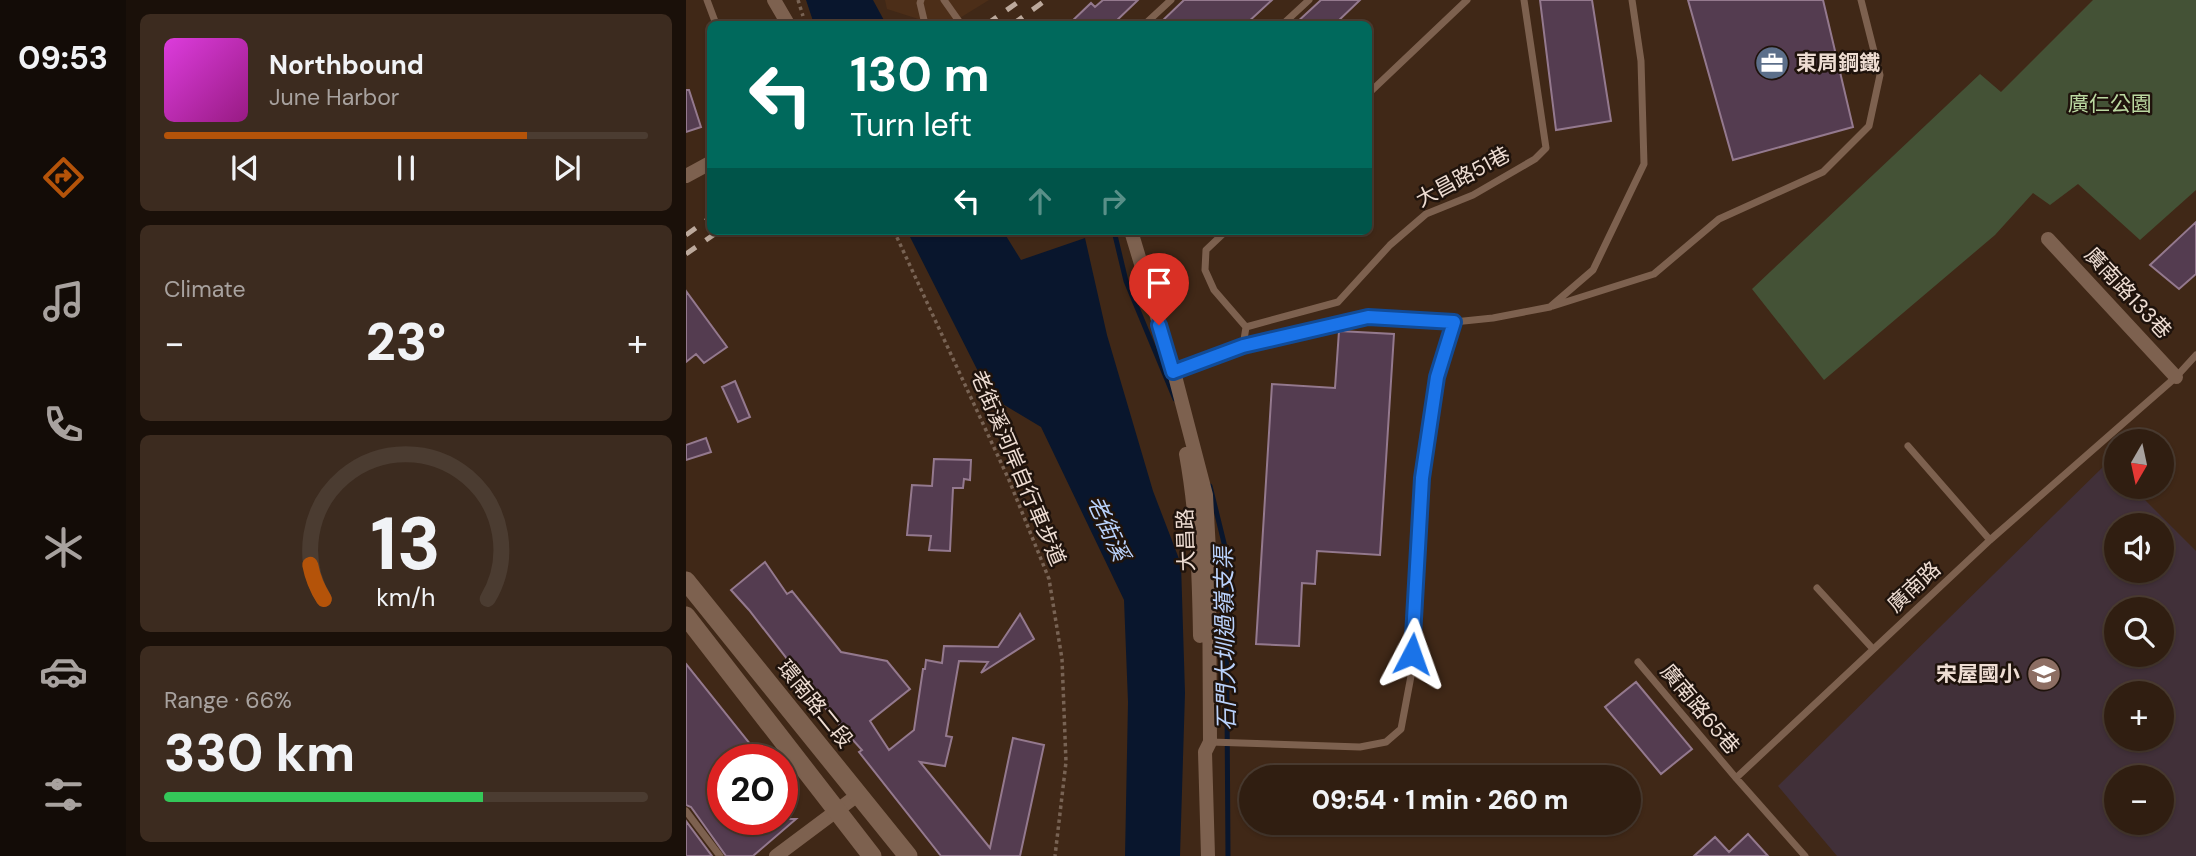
<!DOCTYPE html>
<html lang="en">
<head>
<meta charset="utf-8">
<style>
	:root { --surface:#301e11; --page:#3c2b1f; --text:#f1f3f6; --muted:#a8a29f; --line:#4b3c31; --accent:#b45309 }
	body { margin:0; font-family:"DM Sans","Noto Sans TC",sans-serif; background:var(--page); color:var(--text); height:100vh; display:flex; flex-direction:column; font-size:26px; white-space:nowrap }
	* { box-sizing:border-box; margin:0 }
	p { font-size:23px; color:var(--muted) }
	.icon { flex:none; width:38px; height:38px; fill:none; stroke:currentColor; stroke-width:2; stroke-linecap:round; stroke-linejoin:round }
	.map { position:relative; flex:1; overflow:hidden }
	.sheet { display:flex; flex-direction:column; gap:14px; padding:14px; background:#1a1009; width:560px }
	.sheet>* { flex:none }
	.guide { position:absolute; left:21px; top:21px; width:665px; height:214px; border-radius:10px; box-shadow:0 2px 5px #0004,0 0 0 2px var(--line); background:#00695c; color:#fff; overflow:hidden }
	.needle { width:46px; rotate:189deg }
	.fabs { position:absolute; left:1418px; top:429px; display:grid; gap:14px }
	.fabs a { display:grid; place-items:center; width:70px; height:70px; border-radius:50%; background:var(--surface); box-shadow:0 2px 5px #0004,0 0 0 2px var(--line); font-size:35px }
	.speed { position:absolute; left:21px; top:744px; display:flex; gap:14px; font-size:35px; font-weight:700; text-align:center }
	.speed>* { display:grid; place-content:center; width:91px; height:91px; border-radius:50%; background:var(--surface); box-shadow:0 2px 5px #0004,0 0 0 2px var(--line); line-height:1 }
	.speed .limit { border:10px solid #d22; background:#fff; color:#111 }
	.pin { position:absolute; display:grid; place-items:center; width:60px; height:60px; color:#fff; margin:-72px -30px; border-radius:50% 50% 50% 0; rotate:-45deg; box-shadow:0 0 7px #0007 }
	.pin .icon { rotate:45deg }
	.me { position:absolute; width:77px; margin:-38px; rotate:4deg; stroke-linejoin:round; filter:drop-shadow(0 0 5px #0008) }
	.turn { display:flex; align-items:center; gap:24px; height:147px; padding:0 28px; font-size:32px }
	.turn .icon { width:91px; height:91px; stroke-width:2.5 }
	.turn b { display:block; font-size:49px; line-height:60px }
	.lanes { display:flex; align-items:center; height:66px; padding:0 28px; background:#0003; justify-content:center; gap:35px; direction:ltr }
	.lanes .off { opacity:.35 }
	.big { font-size:52px; font-weight:800; line-height:1.1 }
	.sheet .widget { flex:1; display:flex; flex-direction:column; justify-content:center; gap:10px; min-width:0; padding:0 24px; border-radius:10px; background:var(--page) }
	.sheet .dial { align-items:center; gap:0 }
	.dial svg { height:182px; overflow:visible; fill:none; stroke:var(--line); stroke-width:7; stroke-linecap:round; text-anchor:middle }
	.dial text { fill:var(--text); stroke:none }
	.song { display:flex; align-items:center; gap:21px }
	.cover { width:84px; height:84px; border-radius:10px; background:linear-gradient(135deg,hsl(300 70% 55%),hsl(310 70% 35%)) }
	.played { height:7px; border-radius:4px; background:linear-gradient(90deg,var(--accent) 75%,var(--line) 75%) }
	.keys { display:flex; justify-content:space-around; direction:ltr }
	.heat { display:flex; justify-content:space-between; align-items:center; font-size:38px; direction:ltr }
	.charge { height:10px; border-radius:5px; background:linear-gradient(90deg,#34c759 66%,var(--line) 0) }
	.trip { position:absolute; left:553px; top:765px; width:402px; height:70px; border-radius:35px; background:var(--surface); box-shadow:0 2px 5px #0004,0 0 0 2px var(--line); font-weight:800; line-height:70px; text-align:center }
	main { display:flex; flex:1; min-height:0 }
	.tabs { display:flex; flex-direction:column; width:126px; justify-content:space-around; align-items:center; background:#130c07; color:var(--muted) }
	.tabs .icon { width:49px; height:49px }
	.tabs .active { color:var(--accent) }
	.tabs b { font-size:32px; color:var(--text) }
	.map>svg:first-child { display:block }
</style>
</head>
<body>
<main>
<nav class="tabs">
<b>09:53</b>
<svg class="icon active" aria-label="directions" viewBox="0 0 24 24"><path d="M12 3l9 9-9 9-9-9zM9 14v-3h6M13 9l2 2-2 2"/></svg>
<svg class="icon" aria-label="music" viewBox="0 0 24 24"><path d="M9 18V5l10-2v13"/><circle cx="6" cy="18" r="3"/><circle cx="16" cy="16" r="3"/></svg>
<svg class="icon" aria-label="phone" viewBox="0 0 24 24"><path d="M5 4h4l2 5-3 2q2 4 5 5l2-3 5 2v4C11 20 4 13 5 4z"/></svg>
<svg class="icon" aria-label="climate" viewBox="0 0 24 24"><path d="M12 3v18M4 7l16 10M4 17L20 7"/></svg>
<svg class="icon" aria-label="car" viewBox="0 0 24 24"><path d="M5 17H2v-5l4-1 3-4h7l3 4 3 1v5h-3M9 17h6M6 11h13"/><circle cx="7" cy="17" r="2"/><circle cx="17" cy="17" r="2"/></svg>
<svg class="icon" aria-label="filters" viewBox="0 0 24 24"><path d="M4 7h16M4 17h16"/><circle cx="9" cy="7" r="2"/><circle cx="15" cy="17" r="2"/></svg>
</nav>
<section class="sheet">
<div class="widget">
<div class="song"><i class="cover"></i><div><b>Northbound</b><p>June Harbor</p></div></div>
<div class="played"></div>
<div class="keys"><svg class="icon" aria-label="previous" viewBox="0 0 24 24"><path d="M18 5L8 12l10 7zM5 5v14"/></svg><svg class="icon" aria-label="pause" viewBox="0 0 24 24"><path d="M8 5v14M16 5v14"/></svg><svg class="icon" aria-label="next" viewBox="0 0 24 24"><path d="M6 5l10 7-10 7zM19 5v14"/></svg></div>
</div>
<div class="widget"><p>Climate</p>
<div class="heat"><a>−</a><b class="big">23°</b><a>+</a></div>
</div>
<div class="widget dial"><svg viewBox="0 0 100 80">
<path d="M14 69A42 42 0 1 1 86 69"/>
<path d="M14 69A42 42 0 0 1 8 54" stroke="#b45309"/>
<text x="50" y="56" font-size="32" font-weight="700">13</text>
<text x="50" y="72" font-size="11">km/h</text>
</svg></div>
<div class="widget"><p>Range · 66%</p><b class="big">330 km</b><div class="charge"></div></div>
</section>
<div class="map">
<svg width="1510" height="856" viewBox="0 0 1510 856">
	<rect width="100%" height="100%" fill="#402817"/>
	<!-- built -->
	<path fill="#4c2e18" d="M199 0H303L264 24H248L201 9Z"/>
	<!-- education -->
	<path fill="#413039" fill-rule="evenodd" d="M1422 462 1430 469V486L1446 487 1510 551V856H1151L1092 786ZM1430 525H1475V570H1430ZM1430 609H1475V654H1430ZM1430 693H1475V738H1430ZM1475 777V822H1430V777Z"/>
	<!-- green -->
	<path fill="#445236" d="M1407 0H1510V190L1454 240 1392 184 1364 205 1347 193 1309 235 1138 380 1066 289 1294 74 1315 92Z"/>
	<!-- water -->
	<path fill="#09162d" d="M120 0H187L200 24H128Z
		M221 231H317L335 260 399 238 421 335 467 491 495 564 499 693 494 856H439L442 702 438 600 355 427 305 397Z"/>
	<g fill="none" stroke-linecap="round" stroke-linejoin="round">
		<!-- stream -->
		<path stroke="#09162d" stroke-width="5" d="M428 231 440 281 489 399
			M524 486 540 551 542 856"/>
	</g>
	<!-- building -->
	<path fill="#543c50" stroke="#94798e" stroke-width="2" d="M417 0H452L427 24H383L405 3 409 7Z
		M498 0H586L560 24H473Z
		M635 0H674L649 24H609Z
		M854 0H906L925 121 870 130Z
		M1002 0H1137L1167 127 1047 160Z
		M0 90H3L15 127 0 132Z
		M1510 222V274L1493 289 1464 265Z
		M0 291 41 347 18 363 10 354 0 362Z
		M653 331 708 334 694 555 631 551 629 584 616 583 613 646 570 644 586 384 649 388Z
		M49 381 64 417 52 422 36 387Z
		M20 438 25 452 0 460V445Z
		M248 459 285 460 284 480 278 479 277 488H267L264 551 243 550 245 536 221 535 226 485 246 486Z
		M79 562 101 594 106 591 155 652 201 661 224 689 184 721 203 750 228 730 237 669H239L240 660 256 663 258 646 312 647 334 614 348 639 295 673 302 662 273 661 260 736 266 737 259 766 234 762 304 848 327 738 358 745 334 856H255L173 752 176 750 147 718 63 610 45 590Z
		M0 664 77 760H37V819H110L67 856H40L5 807 0 805Z
		M950 682 1006 749 975 774 919 707Z
		M0 821 26 856H0Z
		M1062 834 1082 856H1008L1029 837 1043 852Z"/>
	<g fill="none" stroke-linecap="round" stroke-linejoin="round">
		<!-- path -->
		<path stroke="#786354" stroke-width="3.5" stroke-dasharray="3.5 3.5" stroke-linecap="butt" d="M112 0 117 16
			M208 231 323 480 363 579 376 659 380 762 369 856"/>
		<!-- lane -->
		<path stroke="#7d614f" stroke-width="7" d="M21 0 30 24
			M235 0 234 3 239 24
			M258 0 275 24
			M459 24 485 0
			M597 24 623 0
			M682 94 781 0
			M540 231 520 250 519 270 528 290 560 327
			M867 306 968 274 1033 219 1137 172 1183 126 1194 75 1175 0
			M560 327 652 302 704 245 740 214 787 195 849 159 860 148 838 0
			M557 346 682 317 768 322 807 318 864 307 907 270 958 164 955 61 946 0
			M487 372 557 346 560 327
			M1222 446 1304 540
			M1131 588 1187 649
			M952 662 1050 778 1119 856
			M524 742 674 747 700 742 715 729 725 676 736 478 751 377 768 322
			M1050 778 1304 540 1490 377 1510 355
			M0 811 34 856"/>
		<!-- street -->
		<path stroke="#7d614f" stroke-width="14" d="M88 0 102 24
			M0 176 24 163
			M445 231 489 376 520 495 523 551 524 742 519 752 522 856
			M1362 239 1490 377
			M500 454C511 515 513 574 514 636
			M90 856 173 794"/>
		<!-- secondary -->
		<path stroke="#7d614f" stroke-width="19" d="M0 581 222 856
			M0 616 186 856"/>
		<!-- rail -->
		<path stroke="#bca99c" stroke-width="5" stroke-dasharray="12 12" stroke-linecap="butt" d="M301 24 335 0
			M327 24 360 0
			M0 235 24 218
			M0 254 33 231"/>
	</g>
	<g fill="none" stroke-linecap="round" stroke-linejoin="round">
		<!-- route casing -->
		<g stroke="#114b97" stroke-width="18">
			<path id="route" d="M473 325 487 372 557 346 682 317 768 322 751 377 736 478 726 654"/>
		</g>
		<!-- route -->
		<use href="#route" stroke="#1a73e8" stroke-width="12"/>
	</g>
	<!-- icons -->
	<defs>
		<g id="office-disc" transform="scale(1.75)"><circle r="9.5" fill="#5c6f8a" stroke="#1f130c"/><path d="M-6-3h4V-5.5h4V-3h4V5H-6ZM-1-4.5V-3h2v-1.5ZM-6 0V1H6V0Z" fill="#fff"/></g>
		<g id="school-disc" transform="scale(1.75)"><circle r="9.5" fill="#8d6e63" stroke="#1f130c"/><path d="M0-5L7-2L0 1L-7-2ZM-4 1L0 2.5L4 1V4Q0 6-4 4Z" fill="#fff"/></g>
	</defs>
	<g fill-rule="evenodd">
		<use href="#office-disc" x="1086" y="63"/>
		<use href="#school-disc" x="1358" y="674"/>
	</g>
	<g text-anchor="middle" dominant-baseline="central" stroke-width="5" stroke-linejoin="round" paint-order="stroke">
		<!-- poi labels -->
		<g font-size="21" font-weight="bold" fill="#eeddd3" stroke="#1f130c" text-anchor="start">
			<text x="1110" y="63">東周鋼鐵</text>
			<text x="1334" y="674" text-anchor="end">宋屋國小</text>
		</g>
		<!-- park labels -->
		<g font-size="21" fill="#bbd8a1" stroke="#1f130c">
			<text x="1424" y="104">廣仁公園</text>
		</g>
		<!-- street labels -->
		<g font-size="21" fill="#eeddd3" stroke="#1f130c">
			<text transform="translate(777 177) rotate(-28)">大昌路51巷</text>
			<text transform="translate(1442 293) rotate(47)">廣南路133巷</text>
			<text transform="translate(332 468) rotate(67)">老街溪河岸自行車步道</text>
			<text transform="translate(500 540) rotate(-92)">大昌路</text>
			<text transform="translate(1228 587) rotate(-43)">廣南路</text>
			<text transform="translate(129 704) rotate(51)">環南路二段</text>
			<text transform="translate(1014 709) rotate(50)">廣南路65巷</text>
		</g>
		<!-- water labels -->
		<g font-size="23" font-style="italic" fill="#bad2fc" stroke="#1f130c">
			<text transform="translate(422 528) rotate(65)">老街溪</text>
			<text transform="translate(539 639) rotate(-91)">石門大圳過嶺支渠</text>
		</g>
	</g>
</svg>
<div class="fabs">
<a><svg class="needle" viewBox="-14 -14 28 28"><path d="M0-13l5 13h-10z" fill="#e53935"/><path d="M0 13l5-13h-10z" fill="#a8a29f"/></svg></a>
<a><svg class="icon" aria-label="sound" viewBox="0 0 24 24"><path d="M4 9h4l5-4v14l-5-4H4zM17 9q2 3 0 6"/></svg></a>
<a><svg class="icon" aria-label="search" viewBox="0 0 24 24"><circle cx="10" cy="10" r="6"/><path d="M15 15l6 6"/></svg></a>
<a>+</a>
<a>−</a>
</div>
<div class="speed"><div class="limit">20</div></div>
<div class="pin" style="left:473px;top:325px;background:#d93025"><svg class="icon" aria-label="arrive" viewBox="0 0 24 24"><path d="M6 21V4h12l-3 4 3 4H6"/></svg></div>
<svg class="me" style="left:726px;top:654px" viewBox="-20 -20 40 40"><path d="M0-17L14 15 0 8-14 15z" fill="#1a73e8" stroke="#fff" stroke-width="4"/></svg>
<div class="trip">09:54 · 1 min · 260 m</div>
<div class="guide">
<div class="turn"><svg class="icon" aria-label="left" viewBox="0 0 24 24"><path d="M17 20v-9H6M10 6l-5 5 5 5"/></svg><div><b>130 m</b>Turn left</div></div>
<div class="lanes"><svg class="icon" aria-label="left" viewBox="0 0 24 24"><path d="M17 20v-9H6M10 6l-5 5 5 5"/></svg><svg class="icon off" aria-label="ahead" viewBox="0 0 24 24"><path d="M12 20V5M6 11l6-6 6 6"/></svg><svg class="icon off" aria-label="right" viewBox="0 0 24 24"><path d="M7 20v-9h11M14 6l5 5-5 5"/></svg></div>
</div>
</div>
</main>
</body>
</html>
